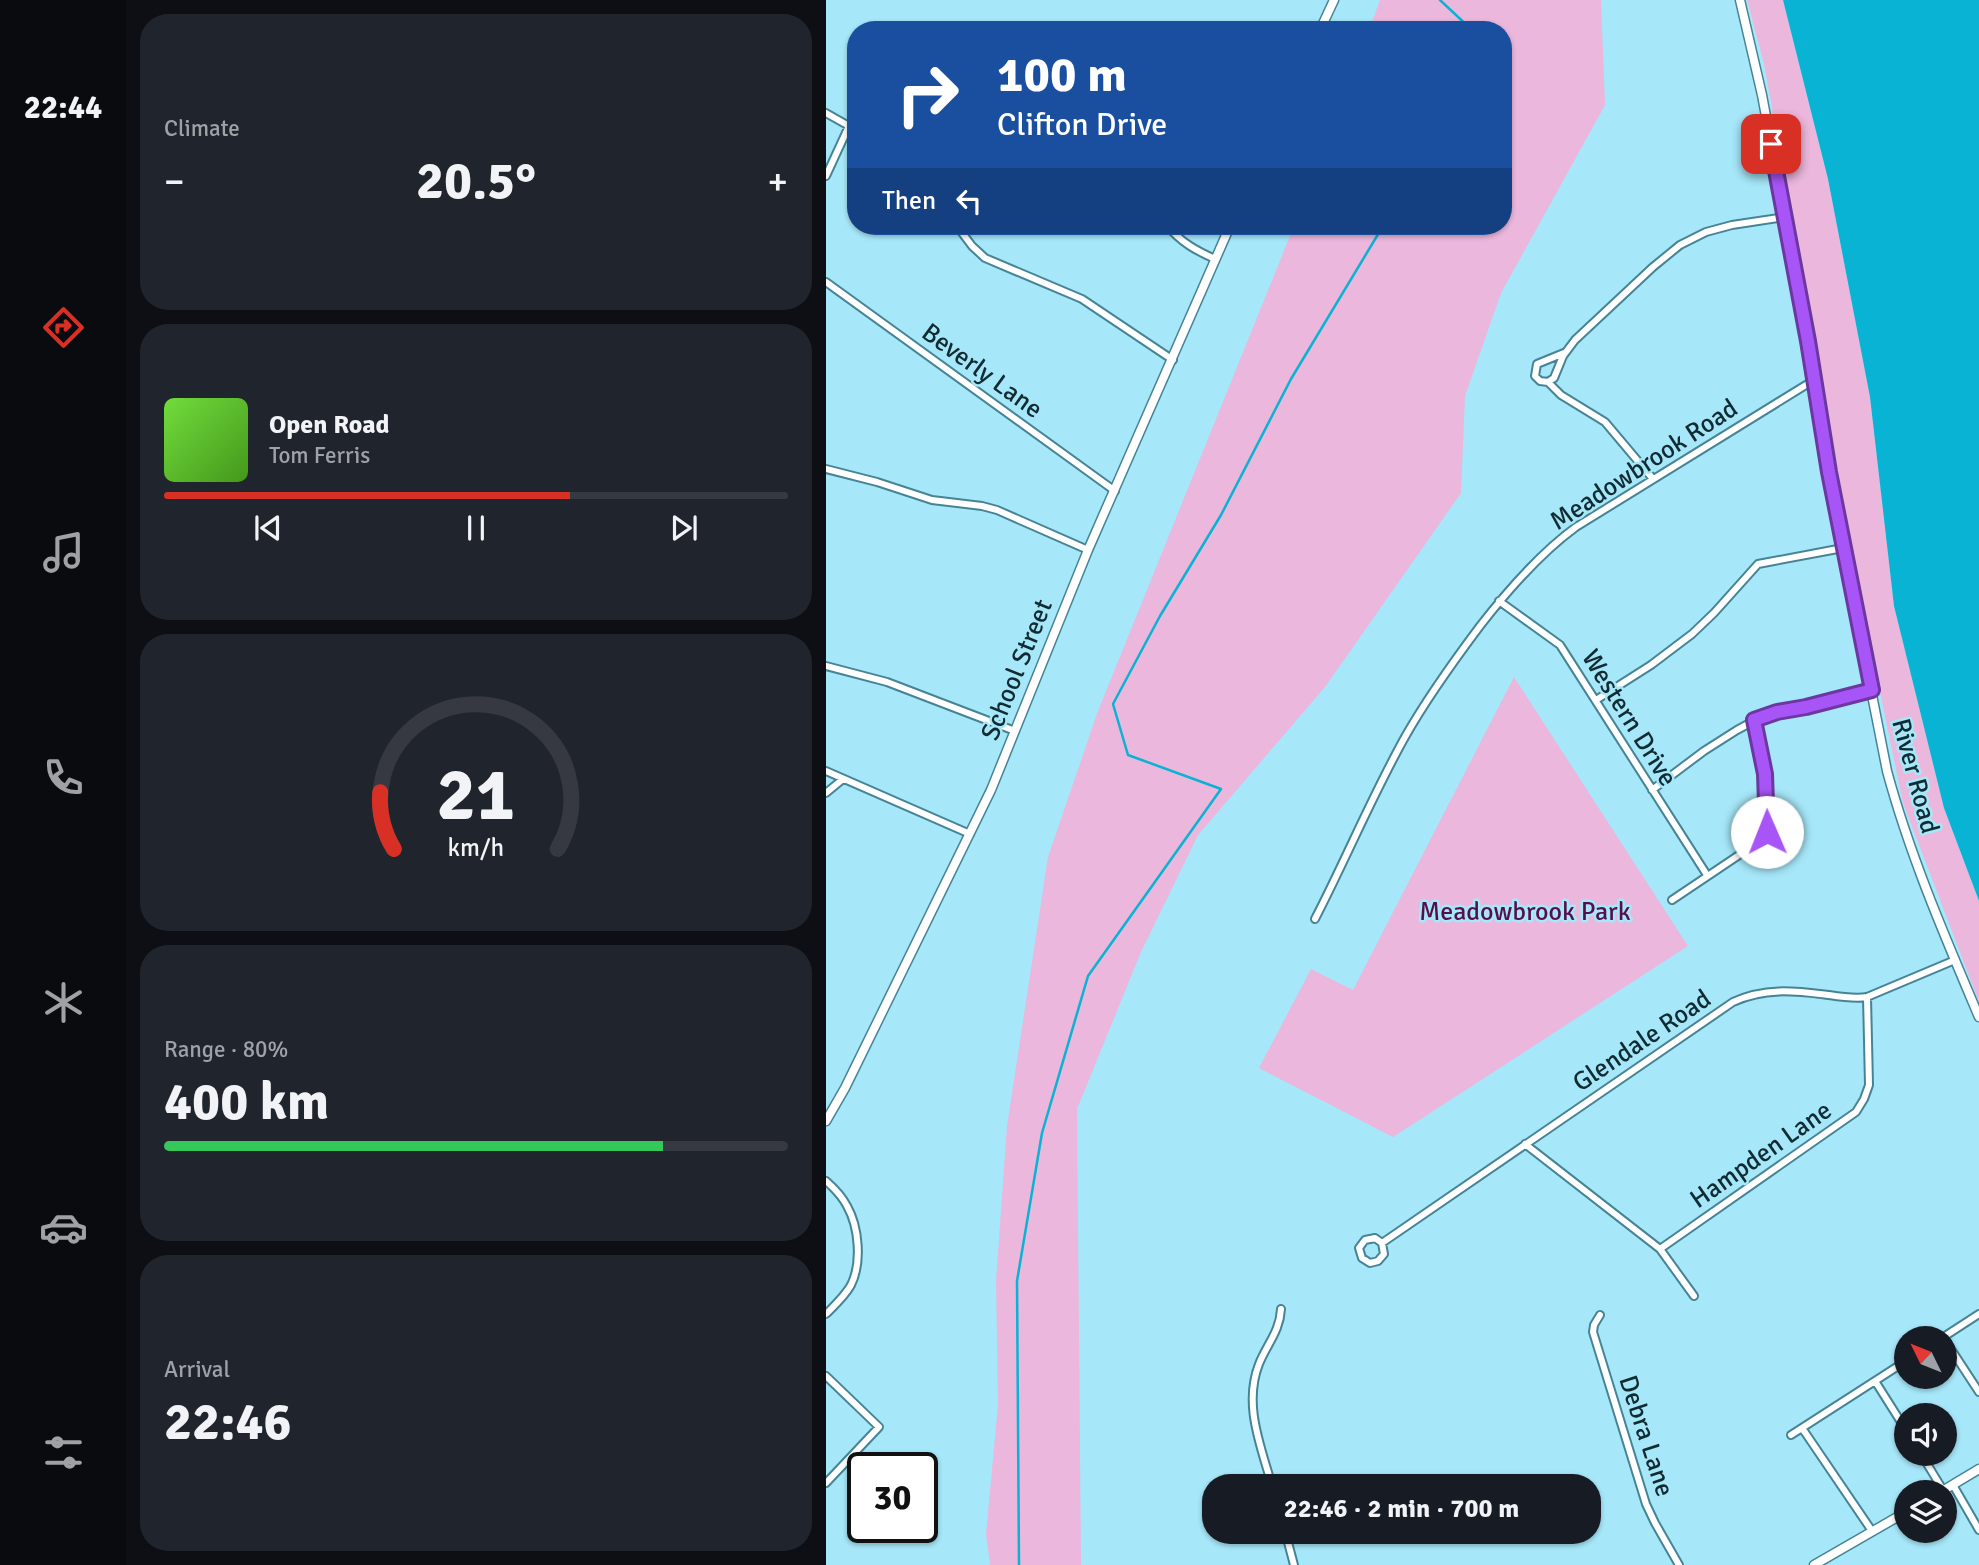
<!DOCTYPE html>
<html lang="en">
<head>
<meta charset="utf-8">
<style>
	:root { --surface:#171b24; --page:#20242c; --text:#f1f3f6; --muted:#9ea1a6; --line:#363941; --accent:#d93025 }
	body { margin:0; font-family:Signika,sans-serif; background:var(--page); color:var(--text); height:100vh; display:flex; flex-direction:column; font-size:26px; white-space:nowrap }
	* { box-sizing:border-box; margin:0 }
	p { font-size:23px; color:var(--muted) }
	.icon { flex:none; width:38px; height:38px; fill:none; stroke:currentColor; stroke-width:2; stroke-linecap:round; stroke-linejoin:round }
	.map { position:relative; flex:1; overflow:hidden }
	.side { display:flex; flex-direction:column; gap:14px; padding:14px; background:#0d0f14; width:700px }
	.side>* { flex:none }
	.guide { position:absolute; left:21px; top:21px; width:665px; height:214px; border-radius:28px; box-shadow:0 2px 5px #0004; background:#1a4fa0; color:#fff; overflow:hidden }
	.needle { width:46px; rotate:313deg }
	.tools { position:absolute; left:1068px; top:1326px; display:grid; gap:14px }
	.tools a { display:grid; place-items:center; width:63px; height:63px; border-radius:50%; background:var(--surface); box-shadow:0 2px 5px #0004; font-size:35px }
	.speed { position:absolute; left:21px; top:1452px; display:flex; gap:14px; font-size:35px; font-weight:700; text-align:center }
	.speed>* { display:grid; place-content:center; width:91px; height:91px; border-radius:50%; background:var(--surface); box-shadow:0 2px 5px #0004; line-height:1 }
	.speed .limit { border:4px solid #111; border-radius:10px; background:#fff; color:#111 }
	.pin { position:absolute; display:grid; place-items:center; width:60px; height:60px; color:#fff; margin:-30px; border-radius:14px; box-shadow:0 4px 10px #0006 }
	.me { position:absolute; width:77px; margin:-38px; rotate:359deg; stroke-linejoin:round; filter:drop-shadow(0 0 5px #0008) }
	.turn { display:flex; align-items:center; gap:24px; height:147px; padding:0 35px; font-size:32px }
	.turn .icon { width:91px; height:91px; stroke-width:2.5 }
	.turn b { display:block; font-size:49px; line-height:60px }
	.then { display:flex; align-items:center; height:66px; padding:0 35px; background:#0003; gap:14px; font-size:26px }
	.big { font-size:52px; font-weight:800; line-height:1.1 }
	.side .card { flex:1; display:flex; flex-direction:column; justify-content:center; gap:10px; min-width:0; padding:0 24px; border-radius:28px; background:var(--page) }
	.side .dial { align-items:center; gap:0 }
	.dial svg { height:182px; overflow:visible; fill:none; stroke:var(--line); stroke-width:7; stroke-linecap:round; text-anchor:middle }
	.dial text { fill:var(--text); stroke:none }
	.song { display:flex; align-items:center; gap:21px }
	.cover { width:84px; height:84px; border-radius:10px; background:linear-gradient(135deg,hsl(100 70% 55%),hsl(100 70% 35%)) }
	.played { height:7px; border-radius:4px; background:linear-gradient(90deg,var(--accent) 65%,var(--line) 65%) }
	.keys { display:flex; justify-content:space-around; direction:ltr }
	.heat { display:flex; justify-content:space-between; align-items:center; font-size:38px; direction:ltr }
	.charge { height:10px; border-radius:5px; background:linear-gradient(90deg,#34c759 80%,var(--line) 0) }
	.trip { position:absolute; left:376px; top:1474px; width:399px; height:70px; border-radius:28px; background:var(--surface); box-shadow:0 2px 5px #0004; font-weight:800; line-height:70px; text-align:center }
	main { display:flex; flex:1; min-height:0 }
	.menu { display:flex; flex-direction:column; width:126px; justify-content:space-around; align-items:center; background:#090b0e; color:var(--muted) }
	.menu .icon { width:49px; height:49px }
	.menu .current { color:var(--accent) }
	.menu b { font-size:32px; color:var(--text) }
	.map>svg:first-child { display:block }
</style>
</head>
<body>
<main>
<nav class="menu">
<b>22:44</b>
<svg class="icon current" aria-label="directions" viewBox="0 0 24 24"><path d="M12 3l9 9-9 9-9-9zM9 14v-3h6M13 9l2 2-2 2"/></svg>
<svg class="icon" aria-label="music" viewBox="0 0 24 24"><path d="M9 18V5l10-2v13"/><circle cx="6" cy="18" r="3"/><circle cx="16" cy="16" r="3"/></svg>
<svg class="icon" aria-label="phone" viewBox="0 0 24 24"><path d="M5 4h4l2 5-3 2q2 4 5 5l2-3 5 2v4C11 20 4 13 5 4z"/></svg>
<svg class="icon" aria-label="climate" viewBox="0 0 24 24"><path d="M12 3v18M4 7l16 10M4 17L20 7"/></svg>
<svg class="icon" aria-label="car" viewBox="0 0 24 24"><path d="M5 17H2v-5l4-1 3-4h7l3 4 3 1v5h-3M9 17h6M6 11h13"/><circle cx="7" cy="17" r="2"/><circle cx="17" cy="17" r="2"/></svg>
<svg class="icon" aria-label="filters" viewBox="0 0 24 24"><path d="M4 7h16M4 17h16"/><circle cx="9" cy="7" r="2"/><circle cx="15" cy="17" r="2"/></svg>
</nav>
<section class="side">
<div class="card"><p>Climate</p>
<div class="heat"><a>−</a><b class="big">20.5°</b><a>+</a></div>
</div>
<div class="card">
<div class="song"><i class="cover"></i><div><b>Open Road</b><p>Tom Ferris</p></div></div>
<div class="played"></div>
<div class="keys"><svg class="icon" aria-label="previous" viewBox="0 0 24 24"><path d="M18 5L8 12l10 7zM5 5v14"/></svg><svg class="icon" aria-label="pause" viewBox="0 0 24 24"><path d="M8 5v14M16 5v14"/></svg><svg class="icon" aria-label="next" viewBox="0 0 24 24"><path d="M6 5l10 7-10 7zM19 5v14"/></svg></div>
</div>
<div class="card dial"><svg viewBox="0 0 100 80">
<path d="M14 69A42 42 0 1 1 86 69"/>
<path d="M14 69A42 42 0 0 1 8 44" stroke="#d93025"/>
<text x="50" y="56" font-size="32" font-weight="700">21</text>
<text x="50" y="72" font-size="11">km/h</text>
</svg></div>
<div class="card"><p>Range · 80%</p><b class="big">400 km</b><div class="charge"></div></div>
<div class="card"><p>Arrival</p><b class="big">22:46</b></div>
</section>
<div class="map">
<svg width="1153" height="1565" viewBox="0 0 1153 1565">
	<rect width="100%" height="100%" fill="#a6e7f9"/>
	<!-- green -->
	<path fill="#ebb7dc" d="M554 0H775L779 105 675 293 639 396 635 493 499 687 372 835 315 952 251 1109 255 1565H164L160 1534 172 1405 170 1281 181 1126 222 857 272 711 468 226H677V30H543Z
		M921 0H957L1002 179 1044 397 1068 606 1118 808 1153 901V1002L1077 803 1038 614 938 64Z
		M688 677 862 946 567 1137 433 1068 485 969 527 990Z"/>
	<!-- water -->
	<path fill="#08b3d4" d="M957 0H1153V901L1118 808 1068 606 1044 397 1002 179Z"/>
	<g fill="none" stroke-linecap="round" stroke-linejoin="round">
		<!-- stream -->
		<path stroke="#08b3d4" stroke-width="2.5" d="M614 0 646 30
			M193 1565 191 1281 216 1133 262 976 395 789 302 755 287 704 334 616 395 515 465 379 557 226"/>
		<!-- minor casing -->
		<g stroke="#468495" stroke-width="10">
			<path id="minor" d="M0 113 23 126 0 176
				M131 226 146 246 159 258 256 299 347 360
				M342 226C354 242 371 251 389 259
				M0 282 289 491
				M722 382 714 381 709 376 711 364 738 353
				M0 469 51 482 106 500 156 506 171 510 262 550
				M827 479 779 422 735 395 722 382 728 378 737 356 749 340 827 267 854 245 880 232 906 225 959 217
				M673 601 734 645 881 875
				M0 666 61 682 189 731
				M770 700 825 665 866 634 888 613 932 564 1017 548
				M0 771 144 834
				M826 790 878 751 911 730 937 716 1046 689
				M0 793 17 779
				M846 900 925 847 941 832 939 774 927 721
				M489 919C520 859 546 796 579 737 601 698 627 662 654 626 682 590 713 554 750 527L988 380
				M699 1144 834 1249 868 1296
				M0 1181C8 1188 16 1196 21 1206 33 1227 36 1263 25 1285 19 1296 8 1306 0 1314
				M556 1243 558 1254 552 1261 544 1263 536 1258 533 1248 539 1240 549 1238 556 1243 907 1002C939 987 969 991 1003 995 1016 997 1029 999 1041 997L1129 960
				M834 1249 1030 1112 1038 1099 1043 1085 1041 997
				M774 1315 768 1325 767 1332 820 1504 829 1523 853 1565
				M1117 1337 1153 1392
				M1116 1338 1153 1314
				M0 1376 53 1427 0 1483
				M1049 1381 1080 1430
				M976 1428 1046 1531
				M965 1435 1080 1361
				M1095 1454 1117 1490
				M1127 1485 1153 1530
				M446 1486C435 1446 417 1405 433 1364 441 1344 454 1331 455 1309
				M459 1531 468 1565"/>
		</g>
		<!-- tertiary casing -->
		<g stroke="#468495" stroke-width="11">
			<path id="tertiary" d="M914 0 936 95 982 341 1002 472 1061 771C1084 856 1119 937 1153 1017
				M494 30 508 0
				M0 1121 19 1088 165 790 262 550 404 226
				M1113 1493 1153 1469
				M988 1565 1080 1512"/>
		</g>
		<!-- minor -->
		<use href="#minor" stroke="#fff" stroke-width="6"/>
		<!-- tertiary -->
		<use href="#tertiary" stroke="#fff" stroke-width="8"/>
	</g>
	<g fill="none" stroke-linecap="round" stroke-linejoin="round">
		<!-- route casing -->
		<g stroke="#6d37a1" stroke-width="18">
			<path id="route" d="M941 832 939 774 928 720 951 712 980 707 1046 690 1003 472 982 341 945 144"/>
		</g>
		<!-- route -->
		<use href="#route" stroke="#a855f7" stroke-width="12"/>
	</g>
	<g text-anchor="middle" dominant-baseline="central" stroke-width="5" stroke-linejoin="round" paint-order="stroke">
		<!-- street labels -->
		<g font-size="26" fill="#102b32" stroke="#a6e7f9">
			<text transform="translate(156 371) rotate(36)">Beverly Lane</text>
			<text transform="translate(818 465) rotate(-33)">Meadowbrook Road</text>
			<text transform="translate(191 670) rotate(-68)">School Street</text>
			<text transform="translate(803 718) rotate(58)">Western Drive</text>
			<text transform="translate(1089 776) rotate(75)">River Road</text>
			<text transform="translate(816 1041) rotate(-34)">Glendale Road</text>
			<text transform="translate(935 1155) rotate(-35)">Hampden Lane</text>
			<text transform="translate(820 1436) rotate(72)">Debra Lane</text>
		</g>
		<!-- park labels -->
		<g font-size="26" fill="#570e49" stroke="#a6e7f9">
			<text x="699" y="912">Meadowbrook Park</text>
		</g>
	</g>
</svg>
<div class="tools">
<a><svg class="needle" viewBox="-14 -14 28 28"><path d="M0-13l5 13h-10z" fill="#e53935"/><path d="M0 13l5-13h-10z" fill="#9ea1a6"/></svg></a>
<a><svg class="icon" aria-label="sound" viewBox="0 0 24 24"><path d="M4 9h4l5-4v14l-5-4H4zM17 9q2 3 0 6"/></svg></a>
<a><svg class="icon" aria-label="layers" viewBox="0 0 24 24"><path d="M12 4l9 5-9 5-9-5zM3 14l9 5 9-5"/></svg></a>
</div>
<div class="speed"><div class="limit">30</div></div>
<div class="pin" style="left:945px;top:144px;background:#d93025"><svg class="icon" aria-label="arrive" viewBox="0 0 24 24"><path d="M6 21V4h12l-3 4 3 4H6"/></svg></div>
<svg class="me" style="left:941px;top:832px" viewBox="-20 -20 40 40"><circle r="19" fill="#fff"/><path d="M0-13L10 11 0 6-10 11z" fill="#a855f7"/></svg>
<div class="trip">22:46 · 2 min · 700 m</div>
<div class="guide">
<div class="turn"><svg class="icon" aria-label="right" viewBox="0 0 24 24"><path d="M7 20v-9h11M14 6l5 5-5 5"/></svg><div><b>100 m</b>Clifton Drive</div></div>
<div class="then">Then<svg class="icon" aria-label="left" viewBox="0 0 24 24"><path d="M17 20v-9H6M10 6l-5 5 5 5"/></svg></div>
</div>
</div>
</main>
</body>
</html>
